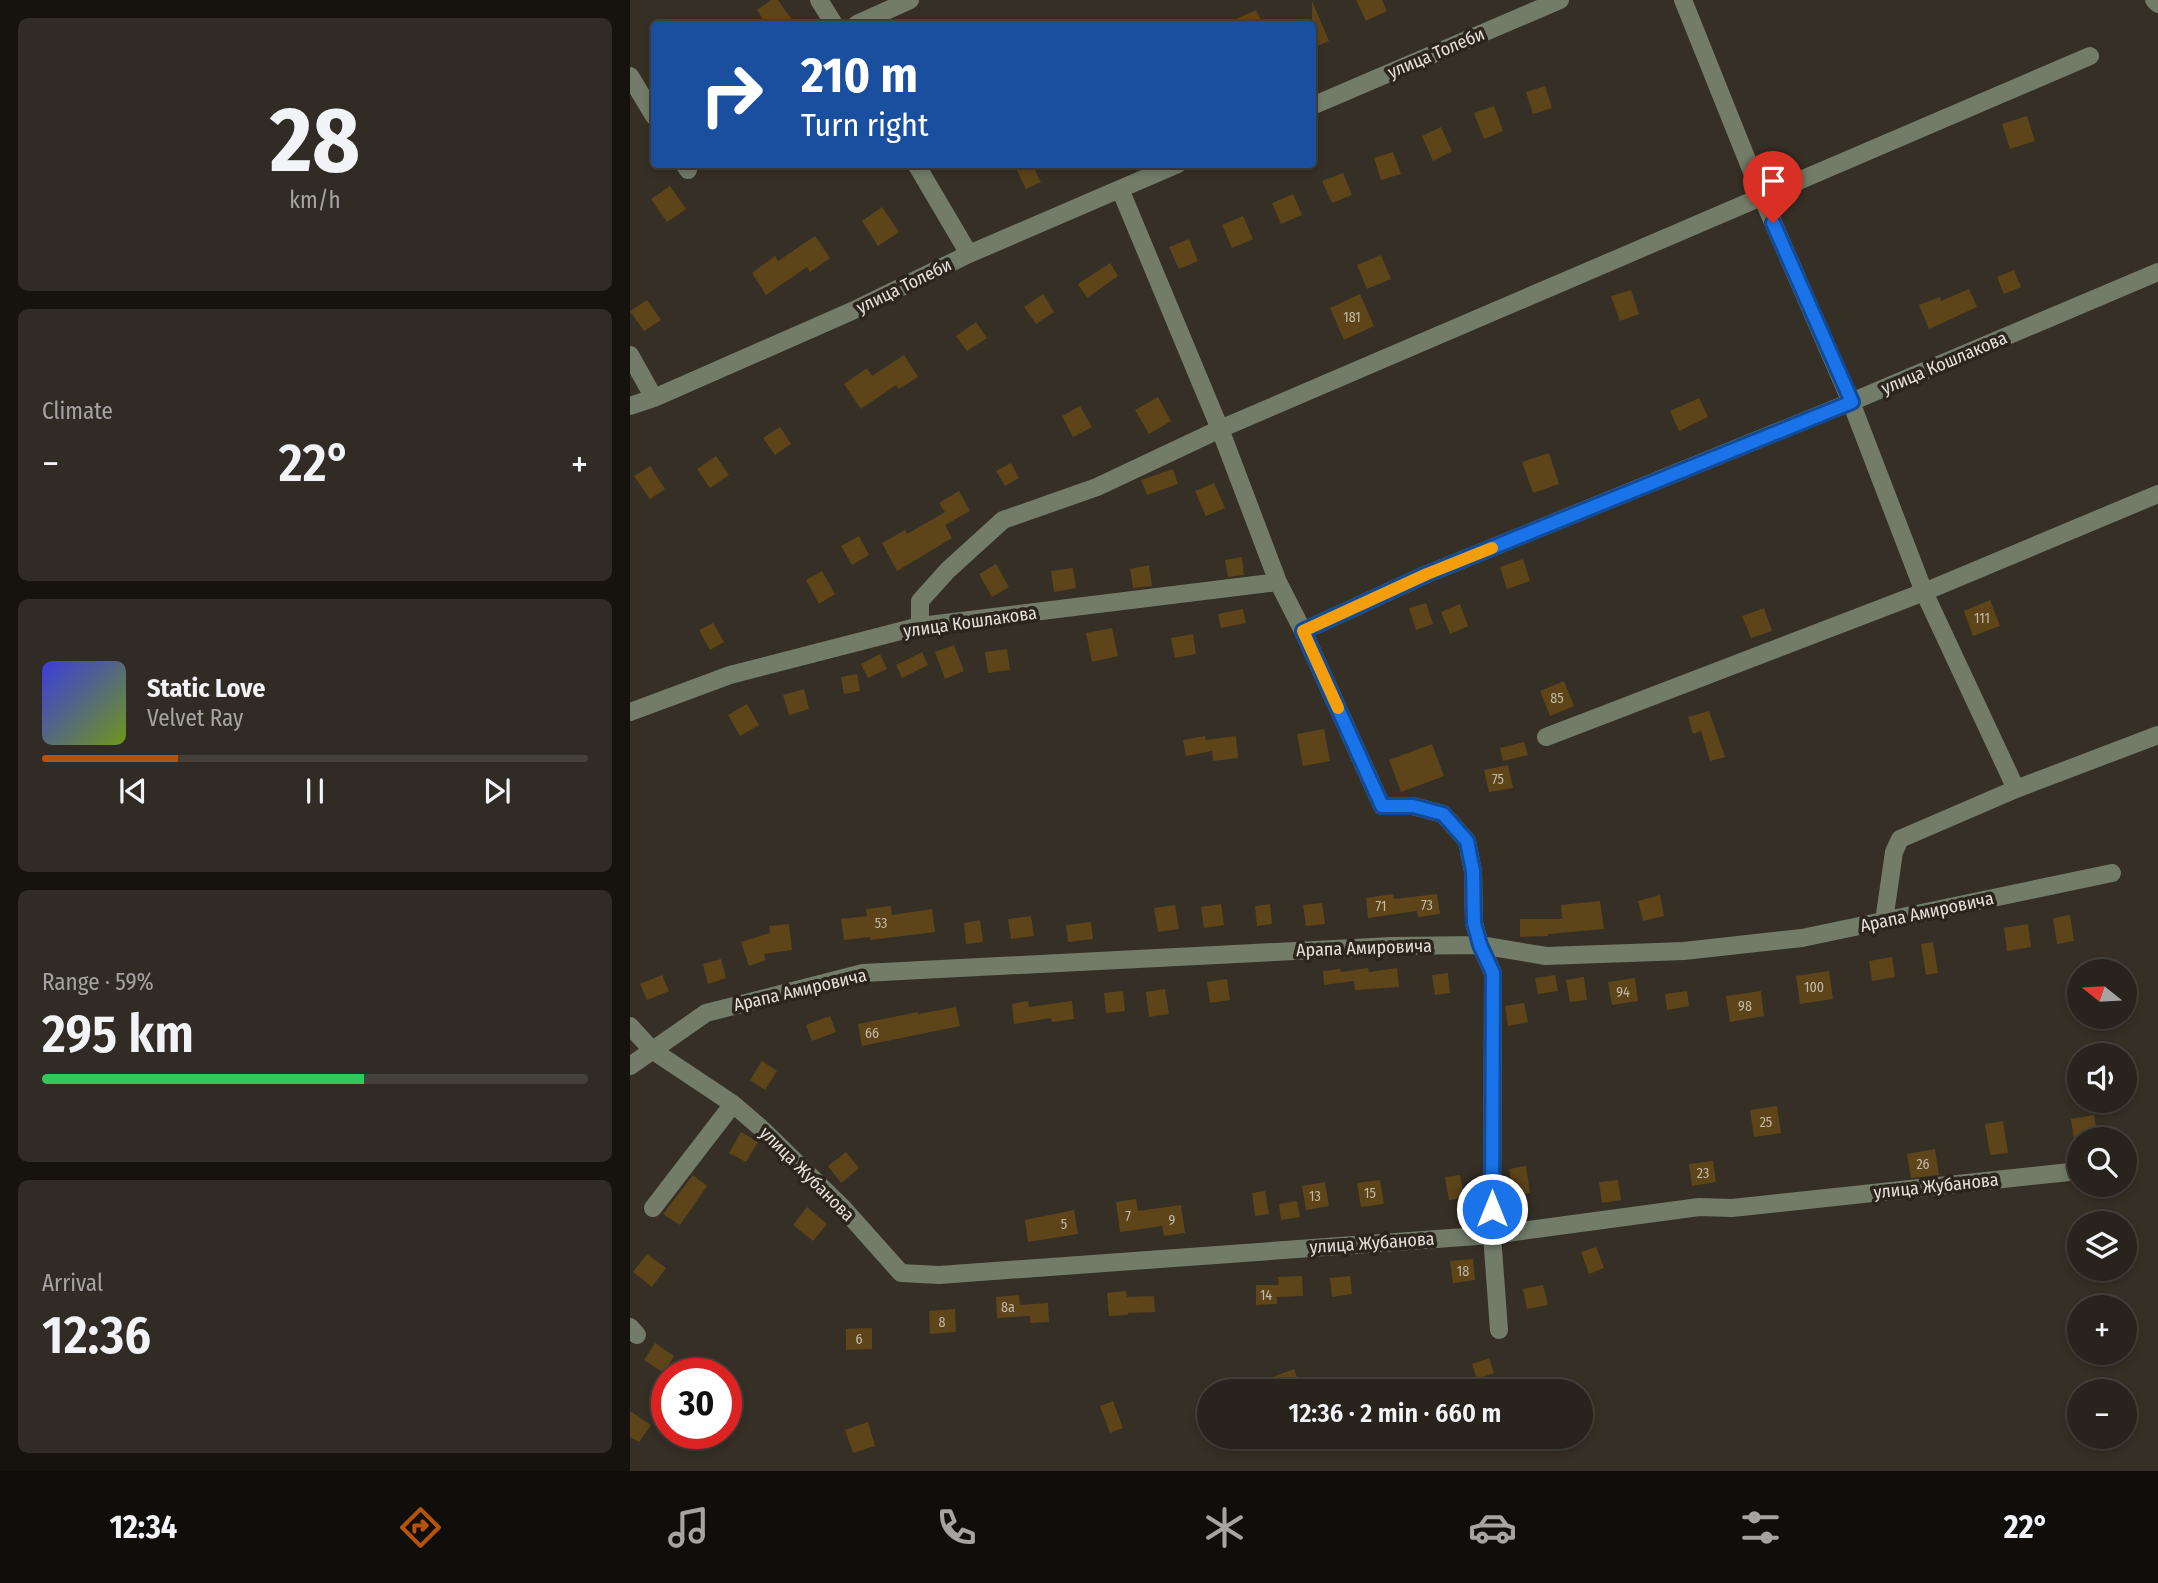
<!DOCTYPE html>
<html lang="en">
<head>
<meta charset="utf-8">
<style>
	:root { --surface:#28231c; --page:#302b25; --text:#f1f3f6; --muted:#a5a4a3; --line:#44403b; --accent:#b45309 }
	body { margin:0; font-family:"Fira Sans Condensed",sans-serif; background:var(--page); color:var(--text); height:100vh; display:flex; flex-direction:column; font-size:26px; white-space:nowrap }
	* { box-sizing:border-box; margin:0 }
	p { font-size:23px; color:var(--muted) }
	.icon { flex:none; width:38px; height:38px; fill:none; stroke:currentColor; stroke-width:2; stroke-linecap:round; stroke-linejoin:round }
	.map { position:relative; flex:1; overflow:hidden }
	.drawer { display:flex; flex-direction:column; gap:18px; padding:18px; background:#16130f; width:630px }
	.drawer>* { flex:none }
	.top-card { position:absolute; left:21px; top:21px; width:665px; height:147px; border-radius:7px; box-shadow:0 4px 10px #0003,0 0 0 2px var(--line); background:#1a4fa0; color:#fff; overflow:hidden }
	.needle { width:46px; rotate:288deg }
	.fabs { position:absolute; left:1437px; top:959px; display:grid; gap:14px }
	.fabs a { display:grid; place-items:center; width:70px; height:70px; border-radius:50%; background:var(--surface); box-shadow:0 4px 10px #0003,0 0 0 2px var(--line); font-size:35px }
	.speed { position:absolute; left:21px; top:1358px; display:flex; gap:14px; font-size:35px; font-weight:700; text-align:center }
	.speed>* { display:grid; place-content:center; width:91px; height:91px; border-radius:50%; background:var(--surface); box-shadow:0 4px 10px #0003,0 0 0 2px var(--line); line-height:1 }
	.speed .limit { border:10px solid #d22; background:#fff; color:#111 }
	.pin { position:absolute; display:grid; place-items:center; width:60px; height:60px; color:#fff; margin:-72px -30px; border-radius:50% 50% 50% 0; rotate:-45deg; box-shadow:0 0 7px #0007 }
	.pin .icon { rotate:45deg }
	.me { position:absolute; width:77px; margin:-38px; rotate:0deg; stroke-linejoin:round; filter:drop-shadow(0 0 5px #0008) }
	.turn { display:flex; align-items:center; gap:24px; height:147px; padding:0 35px; font-size:32px }
	.turn .icon { width:91px; height:91px; stroke-width:2.5 }
	.turn b { display:block; font-size:49px; line-height:60px }
	.big { font-size:52px; font-weight:600; line-height:1.1 }
	.drawer .card { flex:1; display:flex; flex-direction:column; justify-content:center; gap:10px; min-width:0; padding:0 24px; border-radius:10px; background:var(--page) }
	.drawer .dial { align-items:center; gap:0 }
	.dial b { font-size:91px; line-height:1 }
	.song { display:flex; align-items:center; gap:21px }
	.cover { width:84px; height:84px; border-radius:10px; background:linear-gradient(135deg,hsl(240 70% 55%),hsl(80 70% 35%)) }
	.played { height:7px; border-radius:4px; background:linear-gradient(90deg,var(--accent) 25%,var(--line) 25%) }
	.keys { display:flex; justify-content:space-around; direction:ltr }
	.heat { display:flex; justify-content:space-between; align-items:center; font-size:38px; direction:ltr }
	.charge { height:10px; border-radius:5px; background:linear-gradient(90deg,#34c759 59%,var(--line) 0) }
	.trip { position:absolute; left:567px; top:1379px; width:396px; height:70px; border-radius:35px; background:var(--surface); box-shadow:0 4px 10px #0003,0 0 0 2px var(--line); font-weight:600; line-height:70px; text-align:center }
	.tabs { display:flex; height:112px; justify-content:space-around; align-items:center; background:#100e0b; color:var(--muted) }
	.tabs .icon { width:49px; height:49px }
	.tabs .on { color:var(--accent) }
	.tabs b { font-size:32px; color:var(--text) }
	main { display:flex; flex:1; min-height:0 }
	.map>svg:first-child { display:block }
</style>
</head>
<body>
<main>
<section class="drawer">
<div class="card dial"><b>28</b><p>km/h</p></div>
<div class="card"><p>Climate</p>
<div class="heat"><a>−</a><b class="big">22°</b><a>+</a></div>
</div>
<div class="card">
<div class="song"><i class="cover"></i><div><b>Static Love</b><p>Velvet Ray</p></div></div>
<div class="played"></div>
<div class="keys"><svg class="icon" aria-label="previous" viewBox="0 0 24 24"><path d="M18 5L8 12l10 7zM5 5v14"/></svg><svg class="icon" aria-label="pause" viewBox="0 0 24 24"><path d="M8 5v14M16 5v14"/></svg><svg class="icon" aria-label="next" viewBox="0 0 24 24"><path d="M6 5l10 7-10 7zM19 5v14"/></svg></div>
</div>
<div class="card"><p>Range · 59%</p><b class="big">295 km</b><div class="charge"></div></div>
<div class="card"><p>Arrival</p><b class="big">12:36</b></div>
</section>
<div class="map">
<svg width="1528" height="1471" viewBox="0 0 1528 1471">
	<rect width="100%" height="100%" fill="#352f25"/>
	<!-- building -->
	<path fill="#5d4519" d="M141 0H148L162 20 155 24H136L127 10Z
		M726 0H752L757 11 736 21Z
		M682 1 699 41 682 48Z
		M626 10 633 24H595Z
		M915 86 922 108 903 114 896 92Z
		M864 106 873 131 854 139 844 113Z
		M1397 116 1405 141 1380 149 1372 124Z
		M811 127 822 151 803 161 792 136Z
		M763 152 771 174 751 180 744 158Z
		M384 164H402L411 182 396 189Z
		M713 173 722 195 702 203 692 181Z
		M40 186 56 209 37 222 21 199Z
		M663 194 672 215 651 224 642 203Z
		M252 207 269 232 248 246 232 221Z
		M613 216 623 239 602 248 592 225Z
		M185 236 200 258 180 272 177 267 136 295 122 273 145 256 148 261Z
		M559 239 568 261 549 269 539 247Z
		M751 255 761 279 737 289 727 265Z
		M480 263 488 276 457 298 448 284Z
		M1384 270 1391 287 1374 294 1367 277Z
		M1339 289 1347 307 1299 329 1289 305 1310 297 1311 301Z
		M1001 290 1009 314 990 321 981 296Z
		M413 294 424 312 406 324 394 307Z
		M730 294 744 326 714 340 700 308Z
		M17 300 31 320 14 331 0 311Z
		M346 322 357 338 337 351 326 336Z
		M274 355 288 377 269 389 266 385 231 409 214 384 237 368 242 376Z
		M528 397 541 421 519 434 505 410Z
		M1069 398 1078 417 1049 431 1040 411Z
		M450 406 462 427 443 437 432 416Z
		M150 427 161 444 145 455 133 438Z
		M919 453 929 484 903 493 892 462Z
		M86 456 99 475 80 488 67 469Z
		M381 463 389 478 375 486 366 471Z
		M20 466 35 489 20 499 4 476Z
		M543 469 548 484 517 495 511 480Z
		M584 483 595 508 576 516 565 491Z
		M329 491 340 511 315 525 322 538 267 571 252 543 275 530 277 534 315 512 309 503Z
		M229 536 239 555 222 565 211 546Z
		M612 557 614 575 598 577 595 560Z
		M893 559 900 581 877 589 870 567Z
		M366 564 379 587 362 597 349 574Z
		M519 565 522 586 503 588 500 569Z
		M443 568 446 588 424 592 421 571Z
		M192 571 205 594 189 604 176 580Z
		M1360 600 1370 626 1343 636 1334 611Z
		M796 603 803 624 786 630 779 608Z
		M830 604 838 626 820 634 811 612Z
		M1134 608 1142 631 1121 638 1112 616Z
		M613 609 616 623 591 628 588 614Z
		M83 623 94 642 80 650 69 630Z
		M482 628 488 656 462 662 456 633Z
		M563 634 566 654 545 658 541 638Z
		M324 645 334 671 315 679 305 652Z
		M377 649 380 670 358 673 355 652Z
		M292 652 298 665 272 678 266 665Z
		M250 654 257 669 238 678 231 664Z
		M227 674 230 691 214 694 211 677Z
		M934 681 944 706 920 716 910 691Z
		M174 689 179 709 159 715 153 695Z
		M117 704 129 725 110 736 98 715Z
		M1079 711 1095 757 1080 761 1071 731 1063 734 1058 717Z
		M694 729 700 761 673 766 667 734Z
		M575 736 576 740 606 736 608 758 583 761 582 751 556 756 553 740Z
		M894 742 898 755 873 761 870 748Z
		M802 744 814 776 771 792 759 760Z
		M878 765 883 788 859 792 854 770Z
		M763 894 764 899 807 894 810 914 788 917 787 911 738 918 736 898Z
		M1030 895 1034 916 1013 921 1008 901Z
		M970 901 974 929 918 934V936L890 937V919H932L931 905Z
		M692 903 695 924 676 926 673 905Z
		M591 904 594 925 574 928 571 907Z
		M640 904 642 924 627 926 625 906Z
		M545 905 549 929 528 932 524 908Z
		M261 906 262 915 302 909 305 932 240 940V937L214 940 211 919 237 916 236 909Z
		M1440 915 1444 941 1427 944 1423 918Z
		M401 916 404 936 381 939 378 919Z
		M350 920 353 942 336 944 334 923Z
		M461 922 463 939 438 942 436 925Z
		M159 924 162 950 134 954 136 960 119 966 111 942 140 933 139 926Z
		M1398 924 1401 947 1377 951 1374 928Z
		M1303 942 1308 973 1296 975 1291 944Z
		M1262 957 1265 977 1242 981 1239 961Z
		M91 959 96 978 78 984 73 964Z
		M738 968 739 972 767 968 769 987 725 990 724 981 694 985 693 971 710 969 711 972Z
		M1199 971 1203 999 1170 1004 1166 976Z
		M818 973 820 993 805 995 802 975Z
		M32 975 39 991 17 1000 10 984Z
		M925 975 928 991 908 994 905 978Z
		M954 977 957 1000 940 1002 936 980Z
		M1005 978 1008 1001 982 1005 978 982Z
		M597 979 600 1000 580 1003 577 982Z
		M535 989 539 1014 519 1017 516 992Z
		M493 991 495 1011 476 1013 474 993Z
		M1057 991 1059 1006 1037 1010 1035 994Z
		M1131 991 1134 1016 1100 1022 1096 996Z
		M398 1001 399 1007 442 1001 444 1019 422 1022 421 1018 384 1024 382 1004Z
		M894 1003 898 1022 878 1026 875 1006Z
		M326 1007 330 1026 232 1046 228 1024 288 1012V1014Z
		M200 1016 206 1032 182 1041 176 1025Z
		M132 1061 147 1071 135 1090 120 1080Z
		M1147 1106 1151 1133 1124 1137 1120 1110Z
		M1464 1115 1468 1139H1444L1441 1119Z
		M1373 1121 1378 1153 1360 1155 1355 1124Z
		M111 1132 128 1142 116 1162 99 1153Z
		M1305 1149 1309 1175 1281 1178 1277 1154Z
		M216 1152 229 1168 211 1183 198 1166Z
		M1083 1161 1086 1182 1062 1186 1059 1164Z
		M896 1166 900 1193 884 1196 879 1169Z
		M63 1175 77 1186 50 1225 33 1214Z
		M830 1175 834 1198 819 1200 815 1177Z
		M750 1180 754 1204 731 1207 727 1183Z
		M988 1180 991 1200 972 1203 969 1182Z
		M695 1182 699 1206 676 1210 672 1186Z
		M635 1191 639 1214 625 1216 622 1193Z
		M506 1199 508 1211 551 1205 555 1233 534 1236 532 1226 490 1232 486 1202Z
		M667 1201 670 1217 651 1220 649 1204Z
		M177 1207 197 1224 183 1241 163 1225Z
		M444 1210 448 1234 398 1242 395 1220Z
		M966 1247 974 1268 959 1274 951 1252Z
		M17 1254 36 1268 22 1287 3 1272Z
		M843 1259 845 1280 823 1283 820 1261Z
		M672 1276 673 1296 647 1297V1304L626 1305V1285H649L648 1277Z
		M720 1276 722 1294 702 1297 700 1278Z
		M913 1285 918 1305 897 1309 893 1289Z
		M496 1291 497 1297 524 1296 525 1312 498 1313V1315L479 1316 477 1293Z
		M389 1295 390 1305 418 1303 419 1322 400 1323V1316L367 1318 366 1297Z
		M325 1309 326 1332 300 1334 299 1311Z
		M242 1328V1349L216 1350V1329Z
		M25 1343 44 1356 34 1373 14 1360Z
		M859 1358 864 1373 847 1379 842 1364Z
		M664 1369 671 1388 662 1391H650L645 1376Z
		M483 1401 493 1428 480 1433 470 1406Z
		M0 1411 21 1425 9 1442 0 1437Z
		M238 1422 245 1446 223 1453 215 1430Z"/>
	<g fill="none" stroke-linecap="round" stroke-linejoin="round">
		<!-- minor -->
		<path stroke="#727c69" stroke-width="18" d="M189 0 204 24
			M1053 0 1132 197 1221 402 1294 592 1386 789 1528 735
			M1524 0 1528 4
			M227 24 280 0
			M0 76 24 116
			M682 106 930 0
			M54 164 58 170
			M286 164 339 254
			M490 189 590 429 648 582 673 631 752 806H783L813 814 837 841 843 871 844 923 850 945 863 973 862 1235 869 1330
			M0 355 24 398
			M0 406 24 398 222 311 339 254 548 164
			M290 626V601L318 570 373 520 467 487 590 429 1460 56
			M673 631 797 574 1221 402 1528 272
			M0 712 100 675 290 626 648 582
			M916 737 1294 592 1528 494
			M1254 921 1264 852 1270 839 1386 789
			M0 1026 22 1050 103 1104 132 1129 213 1208 271 1273 309 1275 862 1235 1069 1207 1102 1208 1449 1171
			M0 1066 76 1013 233 973 762 946 850 945 916 956 1054 951 1172 938 1482 873
			M23 1208 103 1104
			M0 1327 7 1335"/>
	</g>
	<g fill="none" stroke-linecap="round" stroke-linejoin="round">
		<!-- route casing -->
		<g stroke="#114b97" stroke-width="18">
			<path id="route" d="M862 1209 863 973 850 945 844 923 843 871 837 841 813 814 783 806H752L673 631 797 574 1222 402 1143 223"/>
		</g>
		<!-- route -->
		<use href="#route" stroke="#1a73e8" stroke-width="12"/>
		<!-- slow -->
		<path stroke="#f59e0b" stroke-width="12" d="M708 708 673 631 797 574 862 548"/>
	</g>
	<g text-anchor="middle" dominant-baseline="central" stroke-width="7" stroke-linejoin="round" paint-order="stroke">
		<!-- number labels -->
		<g font-size="14" fill="#c2b9aa">
			<text x="722" y="317">181</text>
			<text x="1352" y="618">111</text>
			<text x="927" y="698">85</text>
			<text x="868" y="779">75</text>
			<text x="797" y="905">73</text>
			<text x="751" y="906">71</text>
			<text x="251" y="923">53</text>
			<text x="1184" y="987">100</text>
			<text x="993" y="992">94</text>
			<text x="1115" y="1006">98</text>
			<text x="242" y="1033">66</text>
			<text x="1136" y="1122">25</text>
			<text x="1293" y="1164">26</text>
			<text x="1073" y="1173">23</text>
			<text x="740" y="1193">15</text>
			<text x="685" y="1196">13</text>
			<text x="498" y="1216">7</text>
			<text x="542" y="1220">9</text>
			<text x="434" y="1224">5</text>
			<text x="833" y="1271">18</text>
			<text x="636" y="1295">14</text>
			<text x="378" y="1307">8а</text>
			<text x="312" y="1322">8</text>
			<text x="229" y="1339">6</text>
		</g>
		<!-- street labels -->
		<g font-size="18" fill="#e4e0da" stroke="#2b251b">
			<text transform="translate(806 53) rotate(-23)">улица Толеби</text>
			<text transform="translate(274 286) rotate(-26)">улица Толеби</text>
			<text transform="translate(1314 363) rotate(-23)">улица Кошлакова</text>
			<text transform="translate(340 622) rotate(-8)">улица Кошлакова</text>
			<text transform="translate(1297 912) rotate(-12)">Арапа Амировича</text>
			<text transform="translate(734 948) rotate(-2)">Арапа Амировича</text>
			<text transform="translate(170 990) rotate(-13)">Арапа Амировича</text>
			<text transform="translate(177 1174) rotate(45)">улица Жубанова</text>
			<text transform="translate(1306 1186) rotate(-6)">улица Жубанова</text>
			<text transform="translate(742 1243) rotate(-4)">улица Жубанова</text>
		</g>
	</g>
</svg>
<div class="fabs">
<a><svg class="needle" viewBox="-14 -14 28 28"><path d="M0-13l5 13h-10z" fill="#e53935"/><path d="M0 13l5-13h-10z" fill="#a5a4a3"/></svg></a>
<a><svg class="icon" aria-label="sound" viewBox="0 0 24 24"><path d="M4 9h4l5-4v14l-5-4H4zM17 9q2 3 0 6"/></svg></a>
<a><svg class="icon" aria-label="search" viewBox="0 0 24 24"><circle cx="10" cy="10" r="6"/><path d="M15 15l6 6"/></svg></a>
<a><svg class="icon" aria-label="layers" viewBox="0 0 24 24"><path d="M12 4l9 5-9 5-9-5zM3 14l9 5 9-5"/></svg></a>
<a>+</a>
<a>−</a>
</div>
<div class="speed"><div class="limit">30</div></div>
<div class="pin" style="left:1143px;top:223px;background:#d93025"><svg class="icon" aria-label="arrive" viewBox="0 0 24 24"><path d="M6 21V4h12l-3 4 3 4H6"/></svg></div>
<svg class="me" style="left:862px;top:1209px" viewBox="-20 -20 40 40"><circle r="17" fill="#1a73e8" stroke="#fff" stroke-width="3"/><path d="M0-11L8 9 0 5-8 9z" fill="#fff"/></svg>
<div class="trip">12:36 · 2 min · 660 m</div>
<div class="top-card">
<div class="turn"><svg class="icon" aria-label="right" viewBox="0 0 24 24"><path d="M7 20v-9h11M14 6l5 5-5 5"/></svg><div><b>210 m</b>Turn right</div></div>
</div>
</div>
</main>
<nav class="tabs">
<b>12:34</b>
<svg class="icon on" aria-label="directions" viewBox="0 0 24 24"><path d="M12 3l9 9-9 9-9-9zM9 14v-3h6M13 9l2 2-2 2"/></svg>
<svg class="icon" aria-label="music" viewBox="0 0 24 24"><path d="M9 18V5l10-2v13"/><circle cx="6" cy="18" r="3"/><circle cx="16" cy="16" r="3"/></svg>
<svg class="icon" aria-label="phone" viewBox="0 0 24 24"><path d="M5 4h4l2 5-3 2q2 4 5 5l2-3 5 2v4C11 20 4 13 5 4z"/></svg>
<svg class="icon" aria-label="climate" viewBox="0 0 24 24"><path d="M12 3v18M4 7l16 10M4 17L20 7"/></svg>
<svg class="icon" aria-label="car" viewBox="0 0 24 24"><path d="M5 17H2v-5l4-1 3-4h7l3 4 3 1v5h-3M9 17h6M6 11h13"/><circle cx="7" cy="17" r="2"/><circle cx="17" cy="17" r="2"/></svg>
<svg class="icon" aria-label="filters" viewBox="0 0 24 24"><path d="M4 7h16M4 17h16"/><circle cx="9" cy="7" r="2"/><circle cx="15" cy="17" r="2"/></svg>
<b>22°</b>
</nav>
</body>
</html>
